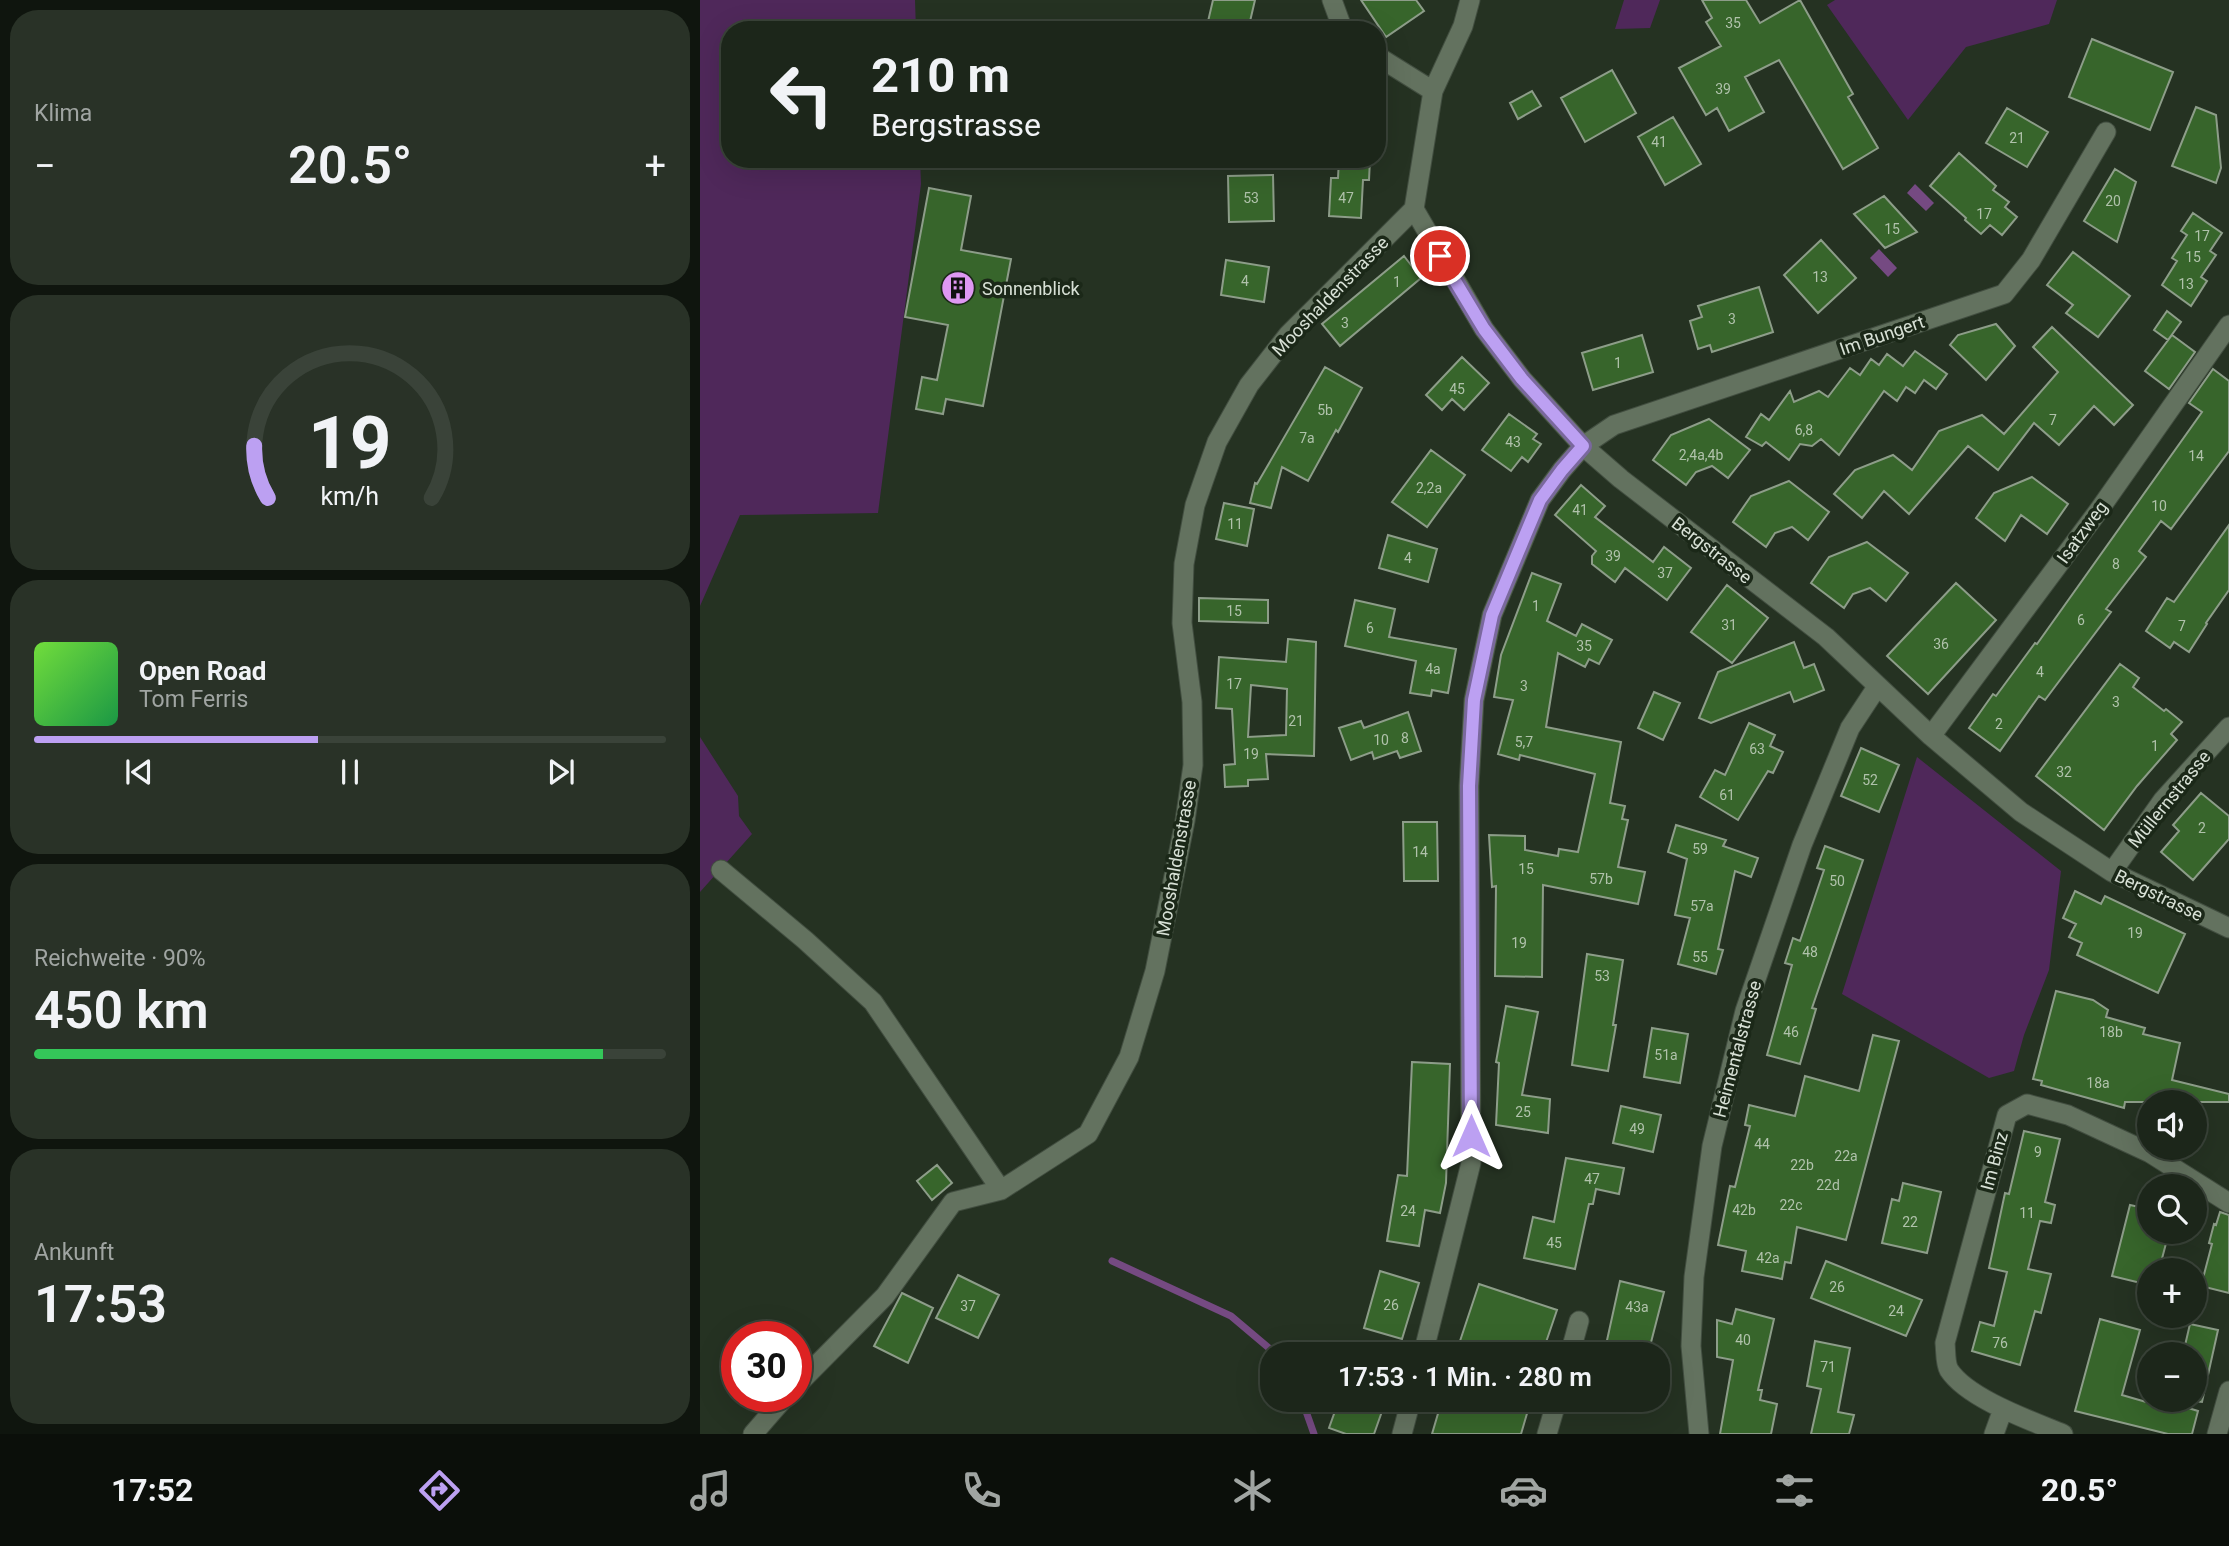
<!DOCTYPE html>
<html lang="de">
<head>
<meta charset="utf-8">
<style>
	:root { --surface:#1c261a; --page:#293227; --text:#f1f3f6; --muted:#a0a5a2; --line:#3a4339; --accent:#bca0f2 }
	body { margin:0; font-family:Roboto,sans-serif; background:var(--page); color:var(--text); height:100vh; display:flex; flex-direction:column; font-size:26px; white-space:nowrap }
	* { box-sizing:border-box; margin:0 }
	p { font-size:23px; color:var(--muted) }
	.icon { flex:none; width:38px; height:38px; fill:none; stroke:currentColor; stroke-width:2; stroke-linecap:round; stroke-linejoin:round }
	.map { position:relative; flex:1; overflow:hidden }
	.sheet { display:flex; flex-direction:column; gap:10px; padding:10px; background:#0f150e; width:700px }
	.sheet>* { flex:none }
	.hud { position:absolute; left:21px; top:21px; width:665px; height:147px; border-radius:28px; box-shadow:0 7px 28px #0002,0 0 0 2px var(--line); background:#1c261a; color:var(--text); overflow:hidden }
	.fabs { position:absolute; left:1437px; top:1090px; display:grid; gap:14px }
	.fabs a { display:grid; place-items:center; width:70px; height:70px; border-radius:50%; background:var(--surface); box-shadow:0 7px 28px #0002,0 0 0 2px var(--line); font-size:35px }
	.speed { position:absolute; left:21px; top:1321px; display:flex; gap:14px; font-size:35px; font-weight:700; text-align:center }
	.speed>* { display:grid; place-content:center; width:91px; height:91px; border-radius:50%; background:var(--surface); box-shadow:0 7px 28px #0002,0 0 0 2px var(--line); line-height:1 }
	.speed .limit { border:10px solid #d22; background:#fff; color:#111 }
	.pin { position:absolute; display:grid; place-items:center; width:60px; height:60px; color:#fff; margin:-30px; border:4px solid #fff; border-radius:50%; box-shadow:0 2px 7px #0007 }
	.me { position:absolute; width:77px; margin:-38px; rotate:0deg; stroke-linejoin:round; filter:drop-shadow(0 0 5px #0008) }
	.turn { display:flex; align-items:center; gap:24px; height:147px; padding:0 35px; font-size:32px }
	.turn .icon { width:91px; height:91px; stroke-width:2.5 }
	.turn b { display:block; font-size:49px; line-height:60px }
	.big { font-size:52px; font-weight:600; line-height:1.1 }
	.sheet .card { flex:1; display:flex; flex-direction:column; justify-content:center; gap:10px; min-width:0; padding:0 24px; border-radius:28px; background:var(--page) }
	.sheet .dial { align-items:center; gap:0 }
	.dial svg { height:182px; overflow:visible; fill:none; stroke:var(--line); stroke-width:7; stroke-linecap:round; text-anchor:middle }
	.dial text { fill:var(--text); stroke:none }
	.song { display:flex; align-items:center; gap:21px }
	.cover { width:84px; height:84px; border-radius:10px; background:linear-gradient(135deg,hsl(100 70% 55%),hsl(140 70% 35%)) }
	.played { height:7px; border-radius:4px; background:linear-gradient(90deg,var(--accent) 45%,var(--line) 45%) }
	.keys { display:flex; justify-content:space-around; direction:ltr }
	.heat { display:flex; justify-content:space-between; align-items:center; font-size:38px; direction:ltr }
	.charge { height:10px; border-radius:5px; background:linear-gradient(90deg,#34c759 90%,var(--line) 0) }
	.trip { position:absolute; left:560px; top:1342px; width:410px; height:70px; border-radius:28px; background:var(--surface); box-shadow:0 7px 28px #0002,0 0 0 2px var(--line); font-weight:600; line-height:70px; text-align:center }
	.tab-bar { display:flex; height:112px; justify-content:space-around; align-items:center; background:#0b0f0a; color:var(--muted) }
	.tab-bar .icon { width:49px; height:49px }
	.tab-bar .selected { color:var(--accent) }
	.tab-bar b { font-size:32px; color:var(--text) }
	main { display:flex; flex:1; min-height:0 }
	.map>svg:first-child { display:block }
</style>
</head>
<body>
<main>
<section class="sheet">
<div class="card"><p>Klima</p>
<div class="heat"><a>−</a><b class="big">20.5°</b><a>+</a></div>
</div>
<div class="card dial"><svg viewBox="0 0 100 80">
<path d="M14 69A42 42 0 1 1 86 69"/>
<path d="M14 69A42 42 0 0 1 8 46" stroke="#bca0f2"/>
<text x="50" y="56" font-size="32" font-weight="700">19</text>
<text x="50" y="72" font-size="11">km/h</text>
</svg></div>
<div class="card">
<div class="song"><i class="cover"></i><div><b>Open Road</b><p>Tom Ferris</p></div></div>
<div class="played"></div>
<div class="keys"><svg class="icon" aria-label="previous" viewBox="0 0 24 24"><path d="M18 5L8 12l10 7zM5 5v14"/></svg><svg class="icon" aria-label="pause" viewBox="0 0 24 24"><path d="M8 5v14M16 5v14"/></svg><svg class="icon" aria-label="next" viewBox="0 0 24 24"><path d="M6 5l10 7-10 7zM19 5v14"/></svg></div>
</div>
<div class="card"><p>Reichweite · 90%</p><b class="big">450 km</b><div class="charge"></div></div>
<div class="card"><p>Ankunft</p><b class="big">17:53</b></div>
</section>
<div class="map">
<svg width="1529" height="1434" viewBox="0 0 1529 1434">
	<rect width="100%" height="100%" fill="#253222"/>
	<!-- green -->
	<path fill="#4f285a" d="M0 0H215L216 30H30V159H220L221 184 178 513 40 515 0 606Z
		M924 0H960L950 28 915 29Z
		M1135 0H1357L1349 24 1266 47 1208 120 1127 5Z
		M0 737 38 796 39 816 52 834 0 892Z
		M1217 757 1361 871 1349 970 1324 1035 1314 1071 1289 1078 1142 994Z"/>
	<!-- water -->
	<path fill="#754a82" d="M1215 184 1234 203 1226 211 1207 193Z
		M1179 249 1197 268 1188 277 1170 258Z"/>
	<g fill="none" stroke-linecap="round" stroke-linejoin="round">
		<!-- stream -->
		<path stroke="#754a82" stroke-width="7" d="M412 1261 531 1316 576 1354
			M602 1400 614 1434"/>
	</g>
	<!-- building -->
	<path fill="#37652b" stroke="#8d9d89" stroke-width="2" fill-rule="evenodd" d="M513 0H555L548 30H506Z
		M661 0H716L724 11 686 37Z
		M1002 0H1046L1060 23 1100 0 1153 94 1148 97 1178 148 1143 169 1079 60 1045 77 1064 112 1029 131 1017 108 1006 115 979 68 1021 46 1006 22 1012 18Z
		M1392 39 1473 72 1450 130 1369 97Z
		M912 70 936 113 885 142 861 98Z
		M832 91 841 106 818 119 810 103Z
		M1496 107 1516 115 1521 168 1516 183 1472 166Z
		M1307 108 1348 132 1327 167 1286 143Z
		M973 117 1001 164 965 185 938 137Z
		M1259 153 1296 186 1293 190 1309 202 1305 207 1317 217 1302 235 1290 225 1281 234 1265 220 1266 218 1230 186Z
		M639 159H670L669 180H663L661 218 629 216 631 178H638Z
		M1415 169 1436 182 1417 242 1384 221Z
		M573 175 574 221 529 222 528 176Z
		M229 188 271 196 261 250 311 259 283 406 246 399 243 414 216 409 222 377 237 380 248 325 205 317Z
		M1184 196 1217 232 1185 248 1154 214Z
		M1493 213 1522 233 1510 251 1516 255 1501 277 1507 281 1491 306 1462 285 1477 261 1472 258 1487 235 1481 231Z
		M1121 240 1156 278 1118 313 1084 275Z
		M1373 252 1430 296 1398 337 1366 313 1373 305 1347 285Z
		M704 256 721 278 640 346 622 324Z
		M526 260 569 267 564 302 521 295Z
		M1059 287 1073 332 1012 352 1010 345 998 349 990 321 1002 317 998 306Z
		M1467 311 1481 322 1468 340 1454 330Z
		M1296 324 1315 346 1286 380 1250 345 1258 335Z
		M1352 327 1433 405 1414 425 1394 406 1359 445 1334 423 1298 470 1268 446 1209 514 1184 491 1162 518 1134 494 1155 470 1193 455 1212 470 1239 431 1282 415 1304 434 1358 372 1333 347Z
		M942 335 953 372 893 390 882 353Z
		M1472 335 1495 352 1469 389 1445 371Z
		M1215 351 1247 374 1236 389 1224 380 1215 393 1206 387 1197 401 1184 391 1139 455 1121 439 1112 446 1100 444 1089 460 1066 442 1062 446 1046 437 1061 414 1069 420 1090 391 1094 402 1119 391 1128 397 1150 368 1160 375 1171 359 1179 365 1187 354 1203 366Z
		M762 357 789 383 764 410 752 399 742 410 726 395Z
		M625 367 662 388 638 432 636 430 608 481 582 467 571 508 550 503 555 483 557 484Z
		M1513 369 1529 381V451L1471 529 1461 521 1439 551 1446 557 1406 609 1411 612 1345 700 1339 696 1300 751 1269 728 1293 694 1296 696 1335 643 1337 644 1502 412 1489 403Z
		M809 414 837 434 833 439 841 444 828 462 822 457 811 471 782 450Z
		M1009 419 1050 450 1028 478 1012 466 996 472 986 485 953 460 971 435Z
		M731 450 765 475 727 527 692 502Z
		M1332 477 1368 504 1347 534 1321 515 1305 541 1276 518 1294 493Z
		M1089 481 1129 512 1108 540 1092 527 1075 533 1066 547 1033 522 1051 496Z
		M881 485 905 506 895 517 953 562 964 547 991 568 967 600 925 568 915 582 892 564V556L896 551 855 515Z
		M524 503 554 509 547 546 516 539Z
		M1529 525V590L1506 623 1507 624 1489 652 1474 642 1470 648 1446 631 1467 598 1474 602Z
		M688 535 737 549 728 582 679 568Z
		M1167 542 1208 573 1186 601 1170 588 1153 594 1144 608 1111 583 1129 557Z
		M832 573 861 584 847 621 876 636 882 624 912 640 899 664 889 659 885 667 858 653 846 727 921 742 910 803 925 806 922 819 928 820 918 867 945 872 938 904 843 885 842 977 795 976 796 886 792 887 789 835 825 836V850L858 856 859 849 878 852 895 774 820 755 819 760 798 754 813 700 794 697 801 655Z
		M1256 583 1296 620 1228 694 1187 656Z
		M1027 585 1068 618 1032 663 991 632Z
		M499 598 568 600V623L499 621Z
		M655 600 695 609 689 637 756 649 748 693 732 690 731 696 710 693 716 661 645 646Z
		M588 639 616 642 614 756 566 754 568 779 548 780V786L525 787 524 765 535 764 532 709 516 708 519 657 586 662ZM551 685 587 689 586 735 548 737Z
		M1094 642 1104 668 1114 664 1124 690 1094 702 1090 692 1011 723 999 718 1018 672Z
		M1420 664 1439 678 1433 687 1464 711 1466 709 1482 722 1471 734 1477 740 1437 786 1404 830 1336 776Z
		M954 692 980 703 963 740 938 728Z
		M708 712 721 751 700 758 697 751 674 759 672 752 651 760 639 728 661 721 664 728Z
		M1049 723 1075 735 1070 746 1083 752 1073 773 1068 771 1038 820 1000 797 1015 770 1025 775Z
		M1161 748 1199 765 1179 812 1141 796Z
		M1501 793 1529 816V839L1493 880 1461 852 1479 831 1473 825Z
		M703 822H737L738 881H704Z
		M976 825 1026 840 1023 846 1058 858 1051 877 1035 871 1018 949 1023 950 1016 974 978 964 990 918 975 915 987 859 968 852Z
		M1125 846 1163 860 1112 1008 1116 1009 1100 1064 1067 1055 1092 965 1085 963 1093 938 1100 941 1124 870 1117 868Z
		M1375 891 1401 904 1405 896 1485 934 1458 993 1377 955 1382 943 1369 937 1376 924 1363 918Z
		M887 954 923 960 913 1025H916L908 1071 872 1065Z
		M1356 991 1393 1000 1408 1010 1406 1017 1445 1028 1443 1034 1480 1043 1472 1080 1529 1094V1102H1425L1424 1108 1341 1085 1342 1081 1333 1079Z
		M806 1006 838 1012 822 1095 850 1099 848 1133 796 1125 799 1063 796 1062Z
		M952 1028 988 1034 980 1083 944 1077Z
		M1173 1035 1199 1041 1146 1240 1097 1227 1091 1263 1085 1262 1082 1279 1042 1271 1046 1251 1018 1245 1030 1186 1035 1187 1050 1126 1045 1125 1049 1105 1095 1116 1105 1076 1159 1091Z
		M712 1062 750 1064 746 1183 740 1213 725 1210 719 1246 687 1241 698 1175 707 1176Z
		M921 1106 961 1115 953 1152 913 1143Z
		M1324 1131 1360 1139 1345 1202 1355 1205 1351 1223 1340 1221 1328 1269 1351 1274 1341 1313 1335 1311 1320 1365 1272 1351 1280 1322 1294 1326 1307 1272 1289 1268 1305 1193 1309 1194Z
		M866 1158 924 1168 919 1194 896 1189 893 1204H889L875 1269 824 1258 833 1217 854 1222Z
		M237 1165 252 1183 232 1200 217 1181Z
		M1203 1183 1241 1192 1227 1253 1182 1243 1192 1199 1199 1201Z
		M1430 1205 1449 1209V1232H1469L1459 1270H1449V1285L1412 1276Z
		M1520 1212 1529 1215V1293L1501 1286 1512 1244 1509 1243 1514 1224 1516 1225Z
		M1126 1261 1222 1300 1206 1336 1111 1298Z
		M680 1271 719 1283 702 1339 664 1328Z
		M258 1275 299 1295 278 1338 236 1318Z
		M920 1281 964 1292 948 1354H904Z
		M779 1284 857 1310 842 1354H770L757 1350Z
		M202 1293 233 1308 208 1363 174 1346Z
		M1036 1309 1074 1319 1058 1390H1062L1060 1400 1077 1404 1071 1434H1020L1033 1360 1017 1357V1320L1032 1324Z
		M1400 1319 1440 1330 1422 1395 1460 1406 1462 1400H1487L1485 1407 1498 1411 1492 1434H1468L1375 1411Z
		M1490 1324 1518 1330 1502 1402 1494 1401V1354H1483Z
		M1115 1341 1150 1348 1138 1412 1154 1415 1149 1434H1111L1121 1389 1107 1386Z
		M639 1400H686L674 1434H646L629 1428Z
		M742 1400H831L821 1434H732Z"/>
	<g fill="none" stroke-linecap="round" stroke-linejoin="round">
		<!-- minor casing -->
		<g stroke="#424e40" stroke-width="21">
			<path id="minor" d="M632 0 643 30
				M770 0 763 26 733 91 714 209 784 329 822 379 883 446 921 479 1126 637 1231 736 1321 812 1412 872 1529 928
				M677 56 733 91
				M1231 736 1399 510 1529 325
				M21 870 105 940 173 1002 301 1190
				M1412 872 1463 800 1529 727
				M723 1354 771 1163 769 786 774 700 792 615 840 500 862 470 883 446 914 425 1304 294 1331 260 1406 132
				M870 1354 879 1321
				M96 1386 185 1296 253 1202 301 1190 388 1134 429 1057 455 971 485 821 493 765 492 702 482 623 484 564 495 505 517 442 549 385 588 335 714 209
				M53 1434 86 1396
				M702 1434 711 1400
				M847 1434 857 1400
				M999 1434 991 1346 994 1277 1012 1146 1045 1011 1102 845 1150 728 1177 687
				M1294 1434 1303 1409
				M1363 1434C1332 1421 1268 1399 1249 1370 1245 1363 1246 1351 1245 1343L1307 1115 1327 1104 1368 1115 1450 1153 1529 1203
				M1517 1434 1529 1391"/>
		</g>
		<!-- minor -->
		<use href="#minor" stroke="#63725f" stroke-width="19"/>
	</g>
	<g fill="none" stroke-linecap="round" stroke-linejoin="round">
		<!-- route casing -->
		<g stroke="#7a689d" stroke-width="18">
			<path id="route" d="M740 256 784 329 822 379 883 446 862 470 840 500 824 538 792 615 774 700 769 786 771 1136"/>
		</g>
		<!-- route -->
		<use href="#route" stroke="#bca0f2" stroke-width="12"/>
	</g>
	<!-- icons -->
	<defs>
		<g id="building-disc" transform="scale(1.75)"><circle r="9.5" fill="#de98f2" stroke="#1b2818"/><path d="M-4-6H4V6H1V3H-1V6H-4ZM-2.5-4.3h1.7v1.8h-1.7ZM.8-4.3h1.7v1.8H.8ZM-2.5-1h1.7V.8h-1.7ZM.8-1h1.7V.8H.8Z" fill="#111"/></g>
	</defs>
	<g fill-rule="evenodd">
		<use href="#building-disc" x="258" y="288"/>
	</g>
	<g text-anchor="middle" dominant-baseline="central" stroke-width="7" stroke-linejoin="round" paint-order="stroke">
		<!-- number labels -->
		<g font-size="14" fill="#b0c2ab">
			<text x="1033" y="23">35</text>
			<text x="1023" y="89">39</text>
			<text x="1317" y="138">21</text>
			<text x="959" y="142">41</text>
			<text x="551" y="198">53</text>
			<text x="646" y="198">47</text>
			<text x="1413" y="201">20</text>
			<text x="1284" y="214">17</text>
			<text x="1192" y="229">15</text>
			<text x="1502" y="236">17</text>
			<text x="1493" y="257">15</text>
			<text x="1120" y="277">13</text>
			<text x="545" y="281">4</text>
			<text x="697" y="282">1</text>
			<text x="1486" y="284">13</text>
			<text x="1032" y="319">3</text>
			<text x="645" y="323">3</text>
			<text x="918" y="363">1</text>
			<text x="757" y="389">45</text>
			<text x="625" y="410">5b</text>
			<text x="1353" y="420">7</text>
			<text x="1104" y="430">6,8</text>
			<text x="607" y="438">7a</text>
			<text x="813" y="442">43</text>
			<text x="1001" y="455">2,4a,4b</text>
			<text x="1496" y="456">14</text>
			<text x="729" y="488">2,2a</text>
			<text x="1459" y="506">10</text>
			<text x="880" y="510">41</text>
			<text x="535" y="524">11</text>
			<text x="913" y="556">39</text>
			<text x="708" y="558">4</text>
			<text x="1416" y="564">8</text>
			<text x="965" y="573">37</text>
			<text x="836" y="606">1</text>
			<text x="534" y="611">15</text>
			<text x="1381" y="620">6</text>
			<text x="1029" y="625">31</text>
			<text x="1482" y="626">7</text>
			<text x="670" y="628">6</text>
			<text x="1241" y="644">36</text>
			<text x="884" y="646">35</text>
			<text x="733" y="669">4a</text>
			<text x="1340" y="672">4</text>
			<text x="534" y="684">17</text>
			<text x="824" y="686">3</text>
			<text x="1416" y="702">3</text>
			<text x="596" y="721">21</text>
			<text x="1299" y="724">2</text>
			<text x="705" y="738">8</text>
			<text x="681" y="740">10</text>
			<text x="824" y="742">5,7</text>
			<text x="1455" y="746">1</text>
			<text x="1057" y="749">63</text>
			<text x="551" y="754">19</text>
			<text x="1364" y="772">32</text>
			<text x="1170" y="780">52</text>
			<text x="1027" y="795">61</text>
			<text x="1502" y="828">2</text>
			<text x="1000" y="849">59</text>
			<text x="720" y="852">14</text>
			<text x="826" y="869">15</text>
			<text x="901" y="879">57b</text>
			<text x="1137" y="881">50</text>
			<text x="1002" y="906">57a</text>
			<text x="1435" y="933">19</text>
			<text x="819" y="943">19</text>
			<text x="1110" y="952">48</text>
			<text x="1000" y="957">55</text>
			<text x="902" y="976">53</text>
			<text x="1091" y="1032">46</text>
			<text x="1411" y="1032">18b</text>
			<text x="966" y="1055">51a</text>
			<text x="1398" y="1083">18a</text>
			<text x="823" y="1112">25</text>
			<text x="937" y="1129">49</text>
			<text x="1062" y="1144">44</text>
			<text x="1338" y="1152">9</text>
			<text x="1146" y="1156">22a</text>
			<text x="1102" y="1165">22b</text>
			<text x="892" y="1179">47</text>
			<text x="1128" y="1185">22d</text>
			<text x="1091" y="1205">22c</text>
			<text x="1044" y="1210">42b</text>
			<text x="708" y="1211">24</text>
			<text x="1327" y="1213">11</text>
			<text x="1210" y="1222">22</text>
			<text x="854" y="1243">45</text>
			<text x="1068" y="1258">42a</text>
			<text x="1137" y="1287">26</text>
			<text x="691" y="1305">26</text>
			<text x="268" y="1306">37</text>
			<text x="937" y="1307">43a</text>
			<text x="1196" y="1311">24</text>
			<text x="1043" y="1340">40</text>
			<text x="1300" y="1343">76</text>
			<text x="1128" y="1367">71</text>
		</g>
		<!-- poi labels -->
		<g font-size="18" fill="#d8e1d6" stroke="#1b2818" text-anchor="start">
			<text x="282" y="288">Sonnenblick</text>
		</g>
		<!-- street labels -->
		<g font-size="18" fill="#d8e1d6" stroke="#1b2818">
			<text transform="translate(630 296) rotate(-46)">Mooshaldenstrasse</text>
			<text transform="translate(1182 335) rotate(-19)">Im Bungert</text>
			<text transform="translate(1382 532) rotate(-54)">Isatzweg</text>
			<text transform="translate(1012 550) rotate(38)">Bergstrasse</text>
			<text transform="translate(1469 799) rotate(-51)">Müllernstrasse</text>
			<text transform="translate(476 858) rotate(-80)">Mooshaldenstrasse</text>
			<text transform="translate(1459 895) rotate(26)">Bergstrasse</text>
			<text transform="translate(1037 1049) rotate(-75)">Heimentalstrasse</text>
			<text transform="translate(1294 1161) rotate(-75)">Im Binz</text>
		</g>
	</g>
</svg>
<div class="fabs">
<a><svg class="icon" aria-label="sound" viewBox="0 0 24 24"><path d="M4 9h4l5-4v14l-5-4H4zM17 9q2 3 0 6"/></svg></a>
<a><svg class="icon" aria-label="search" viewBox="0 0 24 24"><circle cx="10" cy="10" r="6"/><path d="M15 15l6 6"/></svg></a>
<a>+</a>
<a>−</a>
</div>
<div class="speed"><div class="limit">30</div></div>
<div class="pin" style="left:740px;top:256px;background:#d93025"><svg class="icon" aria-label="arrive" viewBox="0 0 24 24"><path d="M6 21V4h12l-3 4 3 4H6"/></svg></div>
<svg class="me" style="left:771px;top:1136px" viewBox="-20 -20 40 40"><path d="M0-17L14 15 0 8-14 15z" fill="#bca0f2" stroke="#fff" stroke-width="4"/></svg>
<div class="trip">17:53 · 1 Min. · 280 m</div>
<div class="hud">
<div class="turn"><svg class="icon" aria-label="left" viewBox="0 0 24 24"><path d="M17 20v-9H6M10 6l-5 5 5 5"/></svg><div><b>210 m</b>Bergstrasse</div></div>
</div>
</div>
</main>
<nav class="tab-bar">
<b>17:52</b>
<svg class="icon selected" aria-label="directions" viewBox="0 0 24 24"><path d="M12 3l9 9-9 9-9-9zM9 14v-3h6M13 9l2 2-2 2"/></svg>
<svg class="icon" aria-label="music" viewBox="0 0 24 24"><path d="M9 18V5l10-2v13"/><circle cx="6" cy="18" r="3"/><circle cx="16" cy="16" r="3"/></svg>
<svg class="icon" aria-label="phone" viewBox="0 0 24 24"><path d="M5 4h4l2 5-3 2q2 4 5 5l2-3 5 2v4C11 20 4 13 5 4z"/></svg>
<svg class="icon" aria-label="climate" viewBox="0 0 24 24"><path d="M12 3v18M4 7l16 10M4 17L20 7"/></svg>
<svg class="icon" aria-label="car" viewBox="0 0 24 24"><path d="M5 17H2v-5l4-1 3-4h7l3 4 3 1v5h-3M9 17h6M6 11h13"/><circle cx="7" cy="17" r="2"/><circle cx="17" cy="17" r="2"/></svg>
<svg class="icon" aria-label="filters" viewBox="0 0 24 24"><path d="M4 7h16M4 17h16"/><circle cx="9" cy="7" r="2"/><circle cx="15" cy="17" r="2"/></svg>
<b>20.5°</b>
</nav>
</body>
</html>
